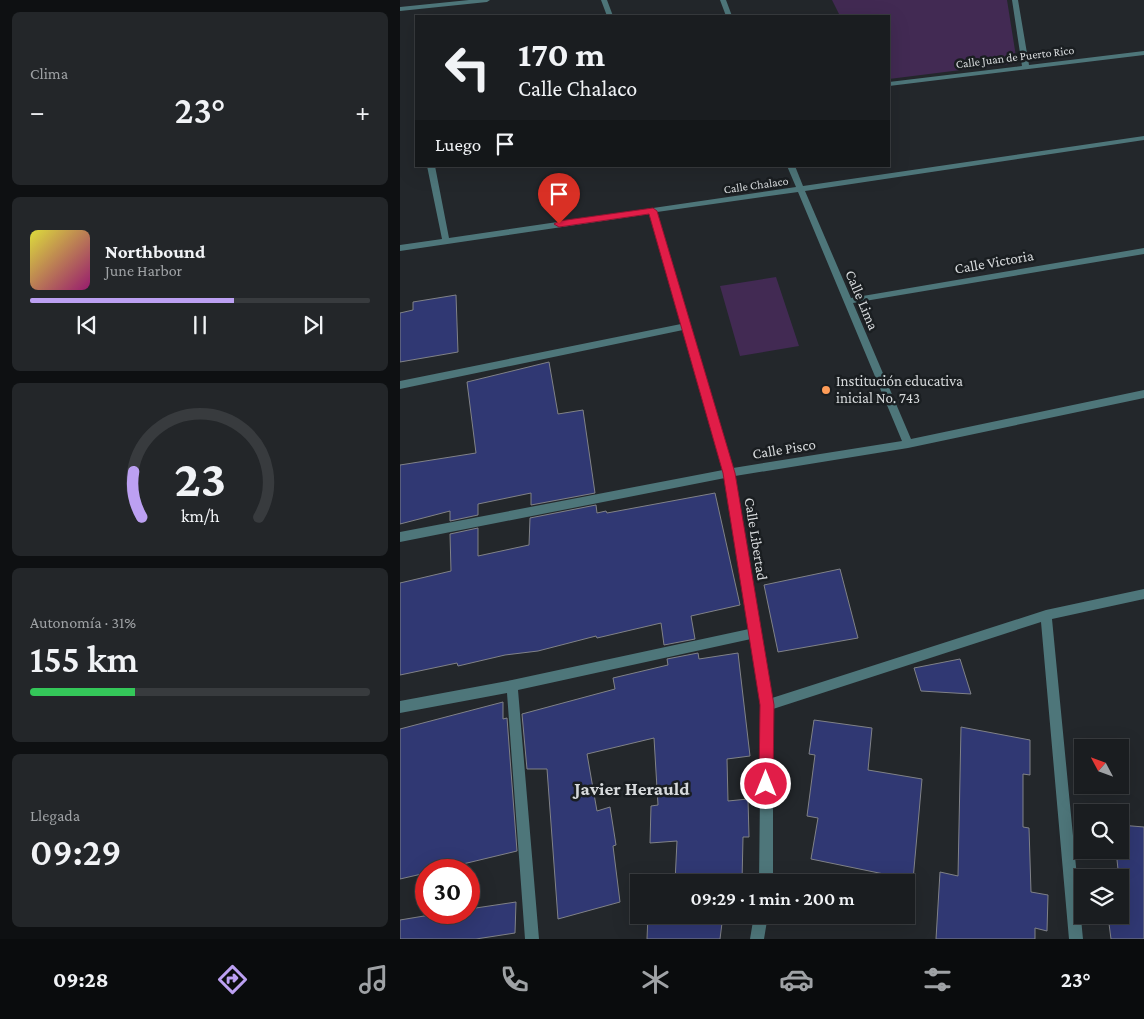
<!DOCTYPE html>
<html lang="es">
<head>
<meta charset="utf-8">
<style>
	:root { --surface:#1a1d20; --page:#232629; --text:#f1f3f6; --muted:#9fa2a5; --line:#383b3e; --accent:#bca0f2 }
	body { margin:0; font-family:"Crimson Pro",serif; background:var(--page); color:var(--text); height:100vh; display:flex; flex-direction:column; font-size:19px; white-space:nowrap }
	* { box-sizing:border-box; margin:0 }
	p { font-size:16px; color:var(--muted) }
	.icon { flex:none; width:28px; height:28px; fill:none; stroke:currentColor; stroke-width:2; stroke-linecap:round; stroke-linejoin:round }
	.map { position:relative; flex:1; overflow:hidden }
	.sheet { display:flex; flex-direction:column; gap:12px; padding:12px; background:#0e1012; width:400px }
	.sheet>* { flex:none }
	.banner { position:absolute; left:15px; top:15px; width:475px; height:152px; border-radius:0px; box-shadow:0 5px 20px #0002,0 0 0 1px var(--line); background:#1a1d20; color:var(--text); overflow:hidden }
	.needle { width:32px; rotate:311deg }
	.fabs { position:absolute; left:674px; top:739px; display:grid; gap:10px }
	.fabs a { display:grid; place-items:center; width:55px; height:55px; border-radius:0px; background:var(--surface); box-shadow:0 5px 20px #0002,0 0 0 1px var(--line); font-size:25px }
	.speed { position:absolute; left:15px; top:859px; display:flex; gap:10px; font-size:25px; font-weight:700; text-align:center }
	.speed>* { display:grid; place-content:center; width:65px; height:65px; border-radius:50%; background:var(--surface); box-shadow:0 5px 20px #0002,0 0 0 1px var(--line); line-height:1 }
	.speed .limit { border:8px solid #d22; background:#fff; color:#111 }
	.pin { position:absolute; display:grid; place-items:center; width:42px; height:42px; color:#fff; margin:-51px -21px; border-radius:50% 50% 50% 0; rotate:-45deg; box-shadow:0 0 5px #0007 }
	.pin .icon { rotate:45deg }
	.me { position:absolute; width:55px; margin:-28px; rotate:0deg; stroke-linejoin:round; filter:drop-shadow(0 0 4px #0008) }
	.turn { display:flex; align-items:center; gap:18px; height:105px; padding:0 20px; font-size:22px }
	.turn .icon { width:65px; height:65px; stroke-width:2.5 }
	.turn b { display:block; font-size:35px; line-height:42px }
	.then { display:flex; align-items:center; height:48px; padding:0 20px; background:#0003; gap:10px; font-size:19px }
	.big { font-size:38px; font-weight:600; line-height:1.1 }
	.sheet .widget { flex:1; display:flex; flex-direction:column; justify-content:center; gap:8px; min-width:0; padding:0 18px; border-radius:8px; background:var(--page) }
	.sheet .dial { align-items:center; gap:0 }
	.dial svg { height:130px; overflow:visible; fill:none; stroke:var(--line); stroke-width:7; stroke-linecap:round; text-anchor:middle }
	.dial text { fill:var(--text); stroke:none }
	.song { display:flex; align-items:center; gap:15px }
	.cover { width:60px; height:60px; border-radius:8px; background:linear-gradient(135deg,hsl(60 70% 55%),hsl(320 70% 35%)) }
	.played { height:5px; border-radius:2px; background:linear-gradient(90deg,var(--accent) 60%,var(--line) 60%) }
	.keys { display:flex; justify-content:space-around; direction:ltr }
	.heat { display:flex; justify-content:space-between; align-items:center; font-size:28px; direction:ltr }
	.charge { height:8px; border-radius:4px; background:linear-gradient(90deg,#34c759 31%,var(--line) 0) }
	.trip { position:absolute; left:230px; top:874px; width:285px; height:50px; border-radius:0px; background:var(--surface); box-shadow:0 5px 20px #0002,0 0 0 1px var(--line); font-weight:600; line-height:50px; text-align:center }
	.menu { display:flex; height:80px; justify-content:space-around; align-items:center; background:#0a0c0d; color:var(--muted) }
	.menu .icon { width:35px; height:35px }
	.menu .current { color:var(--accent) }
	.menu b { font-size:22px; color:var(--text) }
	main { display:flex; flex:1; min-height:0 }
	.map>svg:first-child { display:block }
</style>
</head>
<body>
<main>
<section class="sheet">
<div class="widget"><p>Clima</p>
<div class="heat"><a>−</a><b class="big">23°</b><a>+</a></div>
</div>
<div class="widget">
<div class="song"><i class="cover"></i><div><b>Northbound</b><p>June Harbor</p></div></div>
<div class="played"></div>
<div class="keys"><svg class="icon" aria-label="previous" viewBox="0 0 24 24"><path d="M18 5L8 12l10 7zM5 5v14"/></svg><svg class="icon" aria-label="pause" viewBox="0 0 24 24"><path d="M8 5v14M16 5v14"/></svg><svg class="icon" aria-label="next" viewBox="0 0 24 24"><path d="M6 5l10 7-10 7zM19 5v14"/></svg></div>
</div>
<div class="widget dial"><svg viewBox="0 0 100 80">
<path d="M14 69A42 42 0 1 1 86 69"/>
<path d="M14 69A42 42 0 0 1 9 41" stroke="#bca0f2"/>
<text x="50" y="56" font-size="32" font-weight="700">23</text>
<text x="50" y="72" font-size="11">km/h</text>
</svg></div>
<div class="widget"><p>Autonomía · 31%</p><b class="big">155 km</b><div class="charge"></div></div>
<div class="widget"><p>Llegada</p><b class="big">09:29</b></div>
</section>
<div class="map">
<svg width="744" height="939" viewBox="0 0 744 939">
	<rect width="100%" height="100%" fill="#23272b"/>
	<!-- green -->
	<path fill="#422a53" d="M432 0H607L617 63 489 79V16H440Z
		M376 277 399 346 340 356 320 286Z"/>
	<!-- building -->
	<path fill="#303873" stroke="#808287" d="M56 295 58 352 0 362V313L13 310V302Z
		M149 362 158 414 183 410 195 493 131 505V493L78 504V515L50 521V511L0 524V465L76 453 67 382Z
		M315 493 340 605 291 616 295 639 264 645 261 623 197 638 196 636 138 651 105 655 58 666 57 663 0 675V583L51 571 50 534 78 528V556L129 545 130 518 196 505 197 513 206 511 207 513Z
		M440 569 458 638 378 652 364 585Z
		M298 653 299 659 338 653 350 756 327 759 328 801 348 799 349 837H343L342 882H275L277 841 250 843 251 806 258 805 254 738 187 754 197 811 210 807 216 845 213 846 220 902 158 919 147 769H127L122 714 215 689 213 678 268 665 267 659Z
		M560 659 571 694 521 691 514 668Z
		M103 702V719L107 718 117 851 38 870H26V873L0 879V729Z
		M414 720 472 728 468 770 522 779 513 880 411 859 418 818 407 816 415 755 409 754Z
		M561 727 630 740V775L623 774V827L629 828 631 892 648 895 647 931 635 928V939H536L540 872 558 876Z
		M720 825 744 827V939H711L708 916 723 918 716 850H720Z
		M116 902 115 933 76 939H0V920L48 912H69V909Z
		M248 915H323L320 939H247Z"/>
	<g fill="none" stroke-linecap="round" stroke-linejoin="round">
		<!-- minor -->
		<path fill="#4e767a" fill-rule="evenodd" d="M69 0H90L87 2 0 11V7Z
			M201 0H207L213 16H207Z
			M320 0H326L332 16H326Z
			M612 0H618L629 65 744 51V55L489 86V82L622 66Z
			M744 136V140L405 191 451 298 744 248V254L453 303 511 439 744 390V398L508 448 335 476 372 698 646 610 744 589V599L652 619 683 939H669L641 622 373 709V882H359L361 705 351 639 118 690 139 939H125L107 693 0 713V701L112 680 349 629 325 478 0 542V532L323 470 283 330 0 389V381L281 324 250 214 0 251V245L42 239 27 166H35L49 238 396 187 387 166H395L403 186ZM398 192 502 441 333 468 257 212Z
			M354 915H368L364 939H350Z"/>
	</g>
	<!-- route -->
	<path fill="#e11d48" stroke="#92132f" d="M253 208 257 211 335 473 374 705 373 784 371 789 366 791 361 789 359 784 360 705 323 473 249 214 159 227 154 224 159 221Z"/>
	<!-- markers -->
	<circle fill="#fe9c58" stroke="#1a1e21" stroke-width="2" cx="426" cy="390" r="5"/>
	<g text-anchor="middle" dominant-baseline="central" stroke-width="5" stroke-linejoin="round" paint-order="stroke">
		<!-- far-street labels -->
		<g font-size="12" fill="#d7dadc" stroke="#1a1e21">
			<text transform="translate(615 57) rotate(-7)">Calle Juan de Puerto Rico</text>
			<text transform="translate(356 185) rotate(-8)">Calle Chalaco</text>
		</g>
		<!-- street labels -->
		<g font-size="15" fill="#d7dadc" stroke="#1a1e21">
			<text transform="translate(594 262) rotate(-10)">Calle Victoria</text>
			<text transform="translate(462 300) rotate(67)">Calle Lima</text>
			<text transform="translate(384 449) rotate(-9)">Calle Pisco</text>
			<text transform="translate(356 539) rotate(81)">Calle Libertad</text>
		</g>
		<!-- poi labels -->
		<g font-size="15" fill="#d7dadc" stroke="#1a1e21" text-anchor="start">
			<text x="436" y="381">Institución educativa<tspan x="436" dy="17">inicial No. 743</tspan></text>
		</g>
		<!-- near-neighbourhood labels -->
		<g font-size="19" font-weight="bold" fill="#d7dadc" stroke="#1a1e21">
			<text x="232" y="788">Javier Herauld</text>
		</g>
	</g>
</svg>
<div class="fabs">
<a><svg class="needle" viewBox="-14 -14 28 28"><path d="M0-13l5 13h-10z" fill="#e53935"/><path d="M0 13l5-13h-10z" fill="#9fa2a5"/></svg></a>
<a><svg class="icon" aria-label="search" viewBox="0 0 24 24"><circle cx="10" cy="10" r="6"/><path d="M15 15l6 6"/></svg></a>
<a><svg class="icon" aria-label="layers" viewBox="0 0 24 24"><path d="M12 4l9 5-9 5-9-5zM3 14l9 5 9-5"/></svg></a>
</div>
<div class="speed"><div class="limit">30</div></div>
<div class="pin" style="left:159px;top:224px;background:#d93025"><svg class="icon" aria-label="arrive" viewBox="0 0 24 24"><path d="M6 21V4h12l-3 4 3 4H6"/></svg></div>
<svg class="me" style="left:366px;top:784px" viewBox="-20 -20 40 40"><circle r="17" fill="#e11d48" stroke="#fff" stroke-width="3"/><path d="M0-11L8 9 0 5-8 9z" fill="#fff"/></svg>
<div class="trip">09:29 · 1 min · 200 m</div>
<div class="banner">
<div class="turn"><svg class="icon" aria-label="left" viewBox="0 0 24 24"><path d="M17 20v-9H6M10 6l-5 5 5 5"/></svg><div><b>170 m</b>Calle Chalaco</div></div>
<div class="then">Luego<svg class="icon" aria-label="arrive" viewBox="0 0 24 24"><path d="M6 21V4h12l-3 4 3 4H6"/></svg></div>
</div>
</div>
</main>
<nav class="menu">
<b>09:28</b>
<svg class="icon current" aria-label="directions" viewBox="0 0 24 24"><path d="M12 3l9 9-9 9-9-9zM9 14v-3h6M13 9l2 2-2 2"/></svg>
<svg class="icon" aria-label="music" viewBox="0 0 24 24"><path d="M9 18V5l10-2v13"/><circle cx="6" cy="18" r="3"/><circle cx="16" cy="16" r="3"/></svg>
<svg class="icon" aria-label="phone" viewBox="0 0 24 24"><path d="M5 4h4l2 5-3 2q2 4 5 5l2-3 5 2v4C11 20 4 13 5 4z"/></svg>
<svg class="icon" aria-label="climate" viewBox="0 0 24 24"><path d="M12 3v18M4 7l16 10M4 17L20 7"/></svg>
<svg class="icon" aria-label="car" viewBox="0 0 24 24"><path d="M5 17H2v-5l4-1 3-4h7l3 4 3 1v5h-3M9 17h6M6 11h13"/><circle cx="7" cy="17" r="2"/><circle cx="17" cy="17" r="2"/></svg>
<svg class="icon" aria-label="filters" viewBox="0 0 24 24"><path d="M4 7h16M4 17h16"/><circle cx="9" cy="7" r="2"/><circle cx="15" cy="17" r="2"/></svg>
<b>23°</b>
</nav>
</body>
</html>
